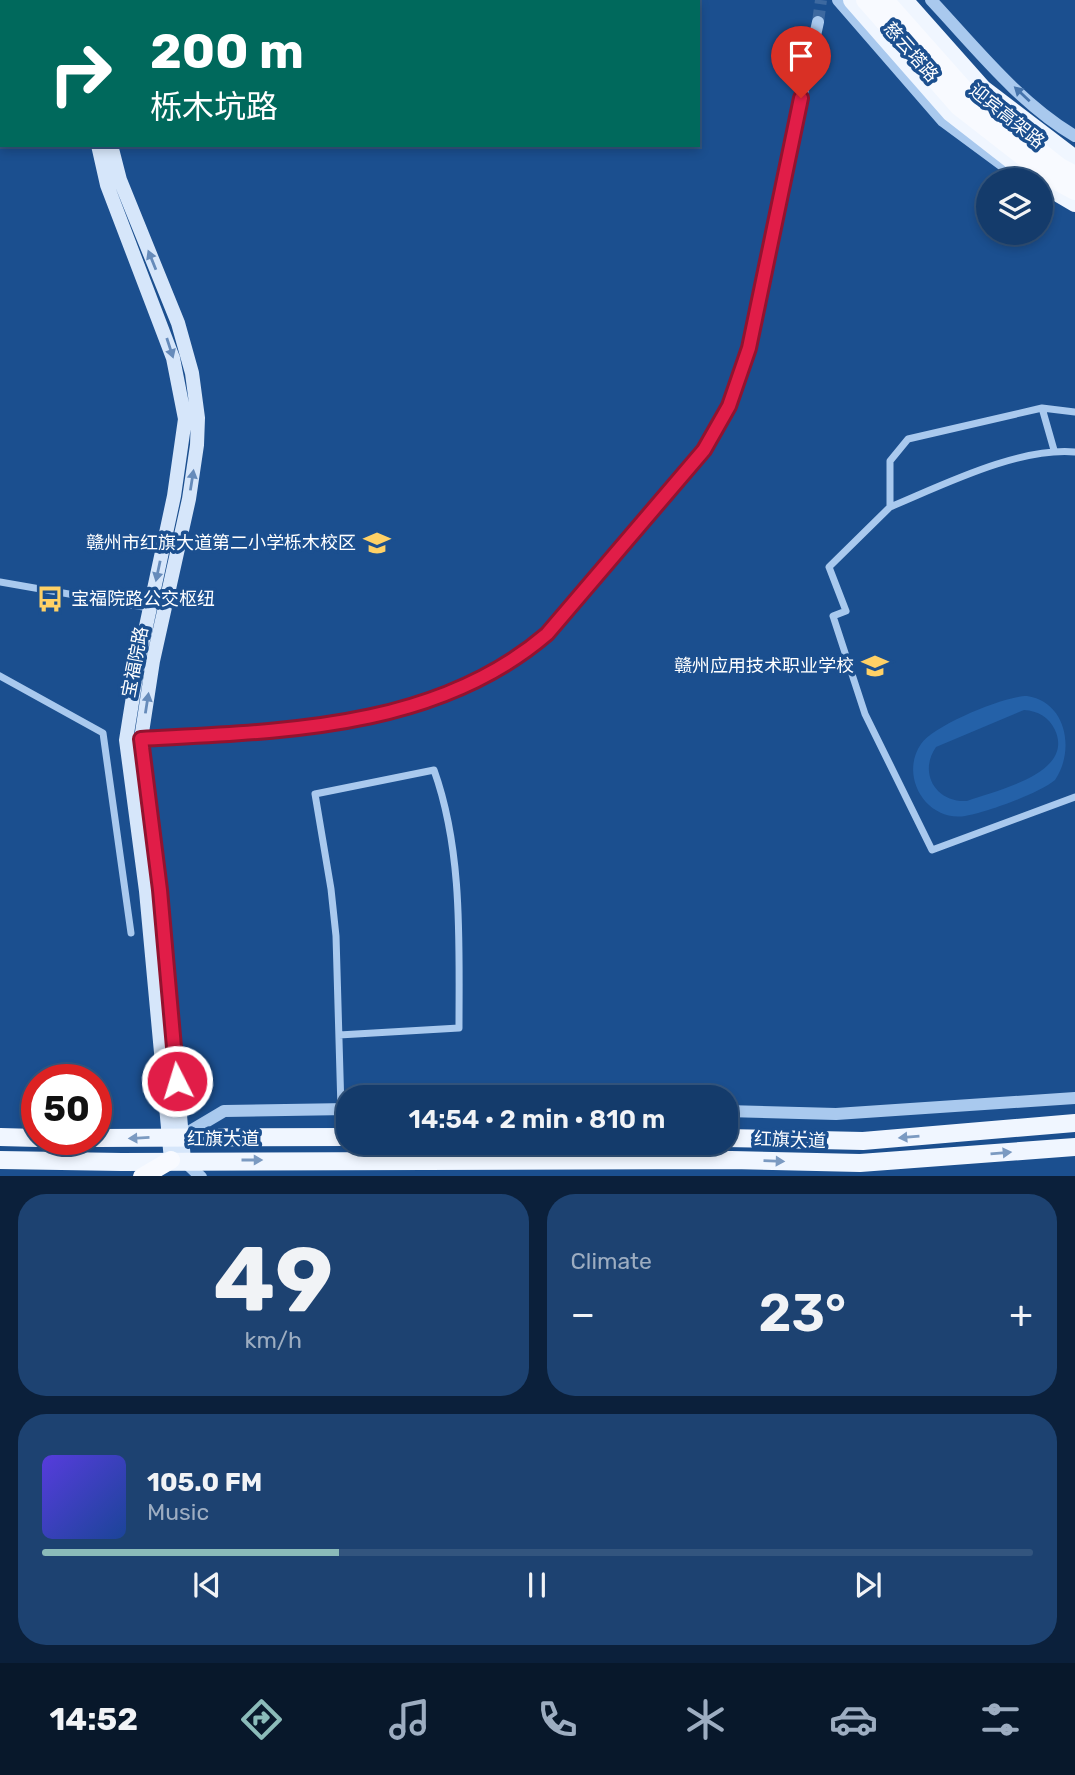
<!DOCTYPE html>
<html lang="en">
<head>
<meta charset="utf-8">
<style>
	:root { --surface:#143b6b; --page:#1d4271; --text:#f1f3f6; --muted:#9dadc1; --line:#33557e; --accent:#8bbbb9 }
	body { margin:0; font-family:Rubik,"Noto Sans SC",sans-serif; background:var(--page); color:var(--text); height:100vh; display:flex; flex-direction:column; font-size:26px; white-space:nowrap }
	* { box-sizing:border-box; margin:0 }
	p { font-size:23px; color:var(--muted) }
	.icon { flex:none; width:38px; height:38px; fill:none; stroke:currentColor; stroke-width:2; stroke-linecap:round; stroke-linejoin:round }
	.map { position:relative; height:1176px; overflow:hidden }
	.drawer { display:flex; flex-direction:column; gap:18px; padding:18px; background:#0b203b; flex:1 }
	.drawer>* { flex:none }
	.guide { position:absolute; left:0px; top:0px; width:700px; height:147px; box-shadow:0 4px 10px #0003,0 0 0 2px var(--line); background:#00695c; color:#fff; overflow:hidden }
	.buttons { position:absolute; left:976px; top:168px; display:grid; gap:14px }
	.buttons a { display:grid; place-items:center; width:77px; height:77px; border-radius:50%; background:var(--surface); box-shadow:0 4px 10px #0003,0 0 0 2px var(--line); font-size:35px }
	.speed { position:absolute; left:21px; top:1064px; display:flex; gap:14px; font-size:35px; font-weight:700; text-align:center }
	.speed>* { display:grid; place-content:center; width:91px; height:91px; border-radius:50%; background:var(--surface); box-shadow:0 4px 10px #0003,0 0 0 2px var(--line); line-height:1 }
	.speed .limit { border:10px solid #d22; background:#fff; color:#111 }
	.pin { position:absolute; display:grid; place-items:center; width:60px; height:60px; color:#fff; margin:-72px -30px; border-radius:50% 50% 50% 0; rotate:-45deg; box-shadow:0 0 7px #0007 }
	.pin .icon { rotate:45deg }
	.me { position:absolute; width:77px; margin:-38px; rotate:355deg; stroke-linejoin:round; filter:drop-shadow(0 0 5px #0008) }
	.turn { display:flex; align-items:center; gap:24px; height:147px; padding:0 35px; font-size:32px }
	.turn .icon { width:91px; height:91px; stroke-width:2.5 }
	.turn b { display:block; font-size:49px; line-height:60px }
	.big { font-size:52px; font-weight:600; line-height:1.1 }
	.drawer .widget { flex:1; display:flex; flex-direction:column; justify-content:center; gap:10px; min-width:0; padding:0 24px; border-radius:28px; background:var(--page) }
	.drawer .dial { align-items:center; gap:0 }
	.dial b { font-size:91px; line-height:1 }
	.song { display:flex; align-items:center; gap:21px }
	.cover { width:84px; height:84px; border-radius:10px; background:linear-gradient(135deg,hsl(250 70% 55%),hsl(220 70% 35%)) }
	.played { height:7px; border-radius:4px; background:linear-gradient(90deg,var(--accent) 30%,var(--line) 30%) }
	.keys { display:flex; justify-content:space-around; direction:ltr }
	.heat { display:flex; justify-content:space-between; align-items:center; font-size:38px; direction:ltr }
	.drawer .tiles { flex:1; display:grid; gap:18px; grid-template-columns:1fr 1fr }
	.widget:last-child { grid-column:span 2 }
	.trip { position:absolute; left:336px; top:1085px; width:402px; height:70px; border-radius:28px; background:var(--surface); box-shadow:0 4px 10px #0003,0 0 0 2px var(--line); font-weight:600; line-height:70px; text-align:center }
	.tabs { display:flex; height:112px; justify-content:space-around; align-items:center; background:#08182b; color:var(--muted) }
	.tabs .icon { width:49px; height:49px }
	.tabs .current { color:var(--accent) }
	.tabs b { font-size:32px; color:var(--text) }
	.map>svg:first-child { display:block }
</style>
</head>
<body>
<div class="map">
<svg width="1075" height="1177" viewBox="0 0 1075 1177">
	<rect width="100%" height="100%" fill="#1b4f8f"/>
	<!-- green -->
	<path fill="#2461a8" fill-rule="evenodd" d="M1027 696C1067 702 1075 751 1055 780 1040 793 985 813 965 816 926 822 899 776 921 744 934 725 1005 696 1027 696ZM1024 710C1038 711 1049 717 1055 730 1075 774 996 790 967 801 936 803 918 773 936 747Z"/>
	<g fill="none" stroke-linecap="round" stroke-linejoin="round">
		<!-- tertiary-tunnel -->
		<path stroke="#3d69a0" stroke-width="12" stroke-dasharray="12 6" stroke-linecap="butt" d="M818 22 821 0"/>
		<!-- minor -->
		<path stroke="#a9c9ee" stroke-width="7" d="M1042 408 1054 450
			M1075 412 1042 408 908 439 890 461V507L829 567 846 611 833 616 865 714 932 850 1075 797
			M890 507C943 485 1018 447 1075 452
			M0 582 149 608
			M0 676 103 733 131 933
			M339 1035 459 1028C459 943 463 851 434 770L315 794 331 889 336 936 341 1109"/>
		<!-- tertiary -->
		<path stroke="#a9c9ee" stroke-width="12" d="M838 0 943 121 1023 180
			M931 0C975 47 1019 103 1075 136
			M126 740C270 733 432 732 547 634L704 450 729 406 749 348 773 224 818 22
			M726 1111 836 1114 1075 1098
			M182 1136 224 1111 348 1109
			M184 1161 201 1177"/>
		<!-- secondary -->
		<path stroke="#d6e6fa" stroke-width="14" d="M118 2 119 0
			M132 2 133 0
			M98 145 107 185 173 358 185 419 174 496 139 659 126 740 146 891 171 1160
			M111 145 120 180 178 323 192 373 198 418 197 445 189 499 153 661 141 739 160 890 184 1160"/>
		<!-- primary -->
		<path stroke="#f0f6ff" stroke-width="18" d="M852 0 951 113 1037 180
			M904 0 983 89 1075 159
			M1041 183 1075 203
			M0 1137 37 1138
			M96 1138 348 1137
			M726 1138 863 1141 1075 1123
			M0 1160 122 1162 731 1160 860 1163 1075 1147"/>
		<!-- trunk -->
		<path stroke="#f8faff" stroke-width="18" d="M865 0 959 107 1049 177 1075 191
			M885 0 971 97 1060 167 1075 175
			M142 1177 171 1160"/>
	</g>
	<!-- one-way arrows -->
	<defs><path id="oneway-solid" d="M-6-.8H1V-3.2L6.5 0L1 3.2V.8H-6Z" transform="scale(1.75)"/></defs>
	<use fill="#4674ac" href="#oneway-solid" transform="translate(1022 94) rotate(-137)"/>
	<g fill="#668bba">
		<use href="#oneway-solid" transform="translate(152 260) rotate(-112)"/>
		<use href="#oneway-solid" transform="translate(170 348) rotate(72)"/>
		<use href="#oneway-solid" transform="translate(192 480) rotate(-81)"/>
		<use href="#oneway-solid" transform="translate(158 571) rotate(102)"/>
		<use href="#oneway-solid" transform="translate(147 703) rotate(-81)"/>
	</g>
	<g fill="#7b9ac1">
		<use href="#oneway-solid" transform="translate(909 1137) rotate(175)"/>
		<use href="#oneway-solid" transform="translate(139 1138) rotate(177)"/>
		<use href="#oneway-solid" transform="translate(1001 1153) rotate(-5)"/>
		<use href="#oneway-solid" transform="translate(252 1160)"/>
		<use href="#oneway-solid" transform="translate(774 1161) rotate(2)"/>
	</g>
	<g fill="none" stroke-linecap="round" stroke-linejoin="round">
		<!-- route casing -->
		<g stroke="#92132f" stroke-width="18">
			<path id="route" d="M177 1081 160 890 141 739C281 731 435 730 547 634L704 450 729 406 749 348 801 98"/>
		</g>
		<!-- route -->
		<use href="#route" stroke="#e11d48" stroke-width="12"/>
	</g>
	<!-- icons -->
	<defs>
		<g id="school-bare" transform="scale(2.1)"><path d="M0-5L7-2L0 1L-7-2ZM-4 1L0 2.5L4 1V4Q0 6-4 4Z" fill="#ffd166" stroke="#1b4f8f" stroke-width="2.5" paint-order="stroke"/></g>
		<g id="bus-bare" transform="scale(2.1)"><path d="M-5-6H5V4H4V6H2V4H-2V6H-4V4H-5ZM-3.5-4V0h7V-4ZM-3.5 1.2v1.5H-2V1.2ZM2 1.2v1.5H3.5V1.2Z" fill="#ffd166" stroke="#1b4f8f" stroke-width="2.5" paint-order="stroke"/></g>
	</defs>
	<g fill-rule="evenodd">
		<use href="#school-bare" x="377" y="543"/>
		<use href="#bus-bare" x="50" y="599"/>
		<use href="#school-bare" x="875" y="666"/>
	</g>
	<g text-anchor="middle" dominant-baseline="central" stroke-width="7" stroke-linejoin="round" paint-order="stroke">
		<!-- street labels -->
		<g font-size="18" fill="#fff" stroke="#1b4f8f">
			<text transform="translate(911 52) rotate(49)">慈云塔路</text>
			<text transform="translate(1007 116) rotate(39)">迎宾高架路</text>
			<text transform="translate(135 662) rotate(-79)">宝福院路</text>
			<text x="223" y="1139">红旗大道</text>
			<text transform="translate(790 1140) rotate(2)">红旗大道</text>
		</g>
		<!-- poi labels -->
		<g font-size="18" fill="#fff" stroke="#1b4f8f" text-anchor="end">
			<text x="356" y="543">赣州市红旗大道第二小学栎木校区</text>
			<text x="71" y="599" text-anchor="start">宝福院路公交枢纽</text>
			<text x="854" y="666">赣州应用技术职业学校</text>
		</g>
	</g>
</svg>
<div class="buttons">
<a><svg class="icon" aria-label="layers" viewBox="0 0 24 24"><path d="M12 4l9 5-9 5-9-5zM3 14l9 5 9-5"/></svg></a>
</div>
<div class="speed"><div class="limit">50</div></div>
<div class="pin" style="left:801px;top:98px;background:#d93025"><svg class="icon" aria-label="arrive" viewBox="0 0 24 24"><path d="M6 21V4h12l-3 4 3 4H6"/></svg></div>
<svg class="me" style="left:177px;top:1081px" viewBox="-20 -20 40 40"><circle r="17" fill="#e11d48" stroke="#fff" stroke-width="3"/><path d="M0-11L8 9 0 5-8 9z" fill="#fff"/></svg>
<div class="trip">14:54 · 2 min · 810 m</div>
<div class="guide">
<div class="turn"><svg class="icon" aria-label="right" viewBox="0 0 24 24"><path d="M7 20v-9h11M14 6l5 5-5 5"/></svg><div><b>200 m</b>栎木坑路</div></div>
</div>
</div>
<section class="drawer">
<div class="tiles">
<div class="widget dial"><b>49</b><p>km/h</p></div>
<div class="widget"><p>Climate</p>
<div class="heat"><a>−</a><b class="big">23°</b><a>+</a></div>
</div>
<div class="widget">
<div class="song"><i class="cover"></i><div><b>105.0 FM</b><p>Music</p></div></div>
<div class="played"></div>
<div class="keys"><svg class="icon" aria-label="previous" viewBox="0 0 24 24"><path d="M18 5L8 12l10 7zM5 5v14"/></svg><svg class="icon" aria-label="pause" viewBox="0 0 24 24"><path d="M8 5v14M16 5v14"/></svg><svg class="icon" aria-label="next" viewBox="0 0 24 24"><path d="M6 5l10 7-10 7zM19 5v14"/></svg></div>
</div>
</div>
</section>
<nav class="tabs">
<b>14:52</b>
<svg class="icon current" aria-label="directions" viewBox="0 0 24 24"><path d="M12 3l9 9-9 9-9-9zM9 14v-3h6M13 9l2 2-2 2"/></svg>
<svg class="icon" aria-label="music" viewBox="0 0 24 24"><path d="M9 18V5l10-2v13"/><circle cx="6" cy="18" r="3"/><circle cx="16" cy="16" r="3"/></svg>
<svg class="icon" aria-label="phone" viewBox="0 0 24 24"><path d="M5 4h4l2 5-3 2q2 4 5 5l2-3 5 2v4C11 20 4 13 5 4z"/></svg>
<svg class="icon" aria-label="climate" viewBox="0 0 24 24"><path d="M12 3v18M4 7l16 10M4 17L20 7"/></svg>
<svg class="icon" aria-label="car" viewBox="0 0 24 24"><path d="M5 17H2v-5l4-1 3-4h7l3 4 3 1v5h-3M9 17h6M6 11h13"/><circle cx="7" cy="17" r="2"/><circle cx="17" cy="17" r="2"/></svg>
<svg class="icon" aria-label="filters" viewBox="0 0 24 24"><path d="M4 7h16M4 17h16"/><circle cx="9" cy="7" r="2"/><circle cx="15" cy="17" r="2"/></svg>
</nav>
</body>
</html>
